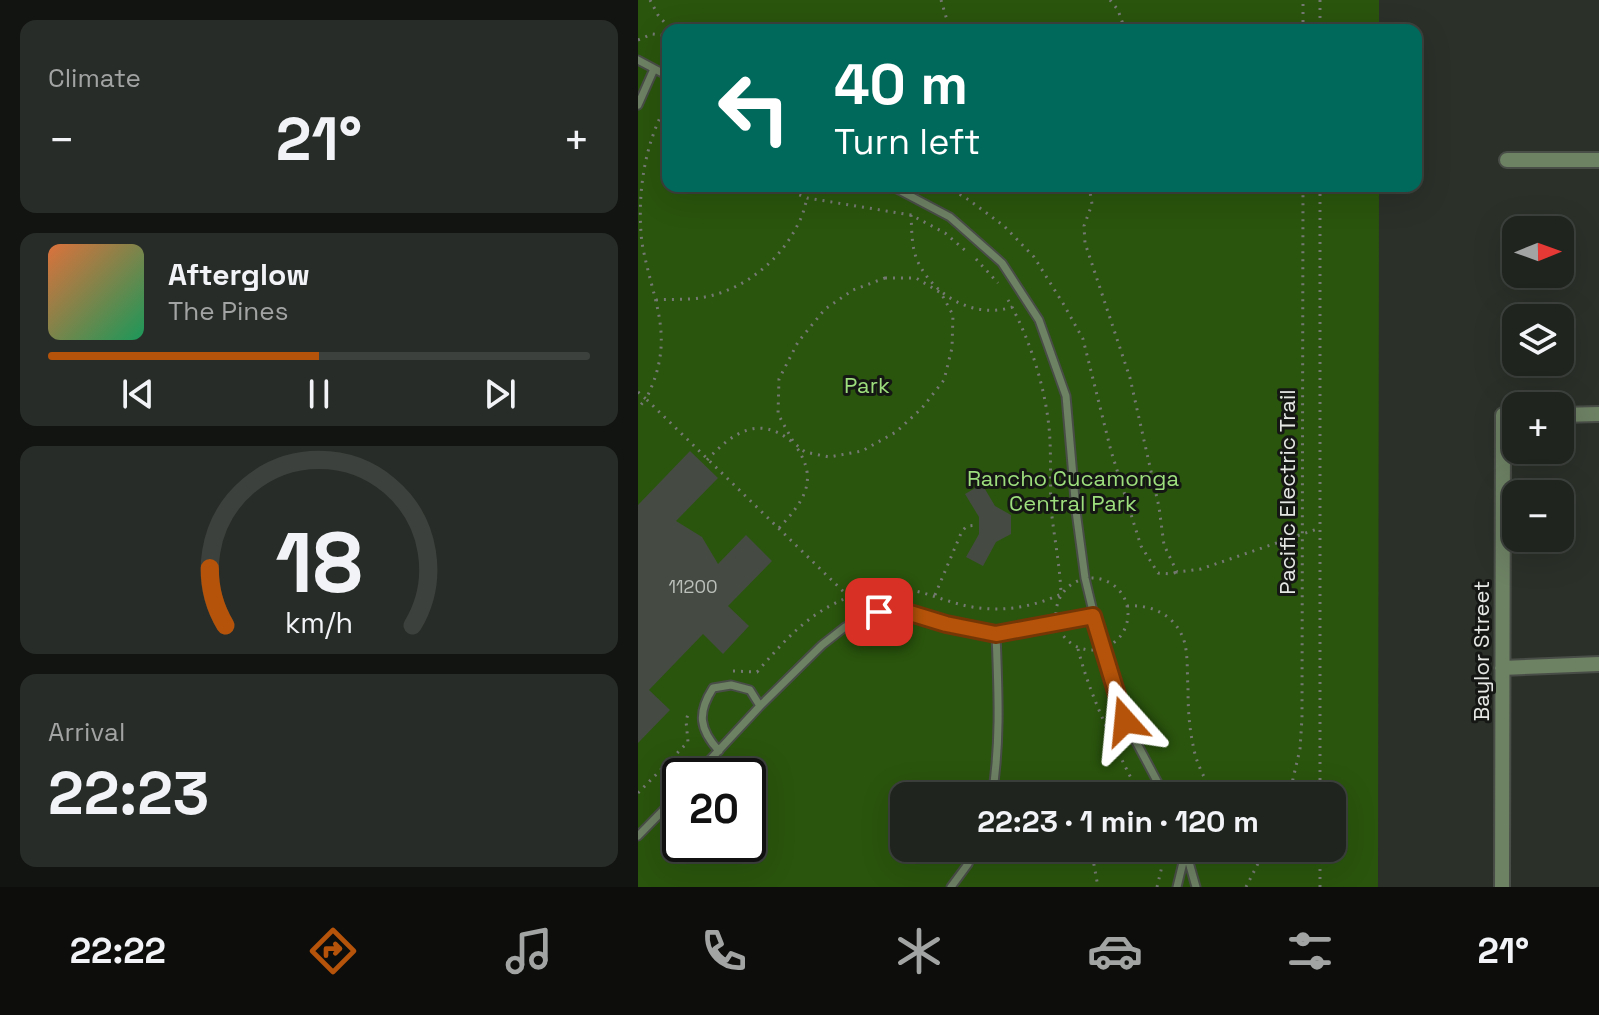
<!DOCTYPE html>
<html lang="en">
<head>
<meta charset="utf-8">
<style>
	:root { --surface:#20241f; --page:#282c28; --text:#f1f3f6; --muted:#a2a4a4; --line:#3d413d; --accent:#b45309 }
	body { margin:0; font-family:"Space Grotesk",sans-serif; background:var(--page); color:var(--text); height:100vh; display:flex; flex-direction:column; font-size:30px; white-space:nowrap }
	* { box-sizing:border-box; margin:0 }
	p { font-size:26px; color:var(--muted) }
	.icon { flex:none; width:44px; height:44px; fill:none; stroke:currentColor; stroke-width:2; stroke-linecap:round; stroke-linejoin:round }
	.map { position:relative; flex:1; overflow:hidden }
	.side { display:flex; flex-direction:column; gap:20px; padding:20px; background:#121411; width:638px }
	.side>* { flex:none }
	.banner { position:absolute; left:24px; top:24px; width:760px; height:168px; border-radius:16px; box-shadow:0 8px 32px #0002,0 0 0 2px var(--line); background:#00695c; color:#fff; overflow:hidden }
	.needle { width:52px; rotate:89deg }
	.tools { position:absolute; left:864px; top:216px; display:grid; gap:16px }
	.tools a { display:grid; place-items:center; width:72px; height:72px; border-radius:16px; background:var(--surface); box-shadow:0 8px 32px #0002,0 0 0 2px var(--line); font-size:40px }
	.speed { position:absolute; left:24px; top:758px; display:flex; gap:16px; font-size:40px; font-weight:700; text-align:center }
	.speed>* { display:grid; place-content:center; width:104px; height:104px; border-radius:50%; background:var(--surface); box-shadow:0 8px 32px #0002,0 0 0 2px var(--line); line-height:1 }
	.speed .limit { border:4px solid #111; border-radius:12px; background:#fff; color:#111 }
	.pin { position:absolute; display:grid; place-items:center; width:68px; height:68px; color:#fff; margin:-34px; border-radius:16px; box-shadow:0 4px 12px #0006 }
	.me { position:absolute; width:88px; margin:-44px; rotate:342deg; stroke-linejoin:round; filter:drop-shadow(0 0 6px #0008) }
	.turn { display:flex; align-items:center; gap:28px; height:168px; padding:0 40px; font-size:36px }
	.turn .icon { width:104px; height:104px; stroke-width:2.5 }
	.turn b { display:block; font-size:56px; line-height:68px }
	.big { font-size:60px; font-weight:700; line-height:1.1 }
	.side .tile { flex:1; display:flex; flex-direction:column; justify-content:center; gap:12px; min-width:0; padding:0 28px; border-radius:16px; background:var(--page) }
	.side .dial { align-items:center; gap:0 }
	.dial svg { height:208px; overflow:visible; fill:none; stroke:var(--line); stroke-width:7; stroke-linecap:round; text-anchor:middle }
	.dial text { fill:var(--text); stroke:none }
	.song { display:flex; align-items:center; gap:24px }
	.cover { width:96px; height:96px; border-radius:12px; background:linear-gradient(135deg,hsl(20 70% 55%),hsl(150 70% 35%)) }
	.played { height:8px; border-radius:4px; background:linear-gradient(90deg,var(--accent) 50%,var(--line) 50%) }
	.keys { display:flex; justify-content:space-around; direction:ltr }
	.heat { display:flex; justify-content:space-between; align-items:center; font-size:44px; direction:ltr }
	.trip { position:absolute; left:252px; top:782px; width:456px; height:80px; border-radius:16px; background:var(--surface); box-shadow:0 8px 32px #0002,0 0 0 2px var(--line); font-weight:700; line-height:80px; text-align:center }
	.tabs { display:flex; height:128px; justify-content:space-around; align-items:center; background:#0d0e0c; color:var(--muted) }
	.tabs .icon { width:56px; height:56px }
	.tabs .on { color:var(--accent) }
	.tabs b { font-size:36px; color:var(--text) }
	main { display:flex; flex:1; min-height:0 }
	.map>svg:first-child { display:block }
</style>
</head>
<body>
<main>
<section class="side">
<div class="tile"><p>Climate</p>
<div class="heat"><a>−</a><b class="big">21°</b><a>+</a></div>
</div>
<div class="tile">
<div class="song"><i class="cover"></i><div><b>Afterglow</b><p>The Pines</p></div></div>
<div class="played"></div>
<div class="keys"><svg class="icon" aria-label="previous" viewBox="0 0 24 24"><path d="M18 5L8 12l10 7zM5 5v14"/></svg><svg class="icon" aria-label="pause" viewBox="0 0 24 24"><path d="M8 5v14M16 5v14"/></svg><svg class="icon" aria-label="next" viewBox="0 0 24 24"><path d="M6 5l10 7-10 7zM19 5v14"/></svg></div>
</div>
<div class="tile dial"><svg viewBox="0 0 100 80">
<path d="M14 69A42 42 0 1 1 86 69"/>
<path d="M14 69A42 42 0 0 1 8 47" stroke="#b45309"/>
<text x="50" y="56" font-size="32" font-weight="700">18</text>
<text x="50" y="72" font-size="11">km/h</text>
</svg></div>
<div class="tile"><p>Arrival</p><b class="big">22:23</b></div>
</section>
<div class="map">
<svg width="961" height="887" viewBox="0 0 961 887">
	<rect width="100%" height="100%" fill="#2b3029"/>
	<!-- green -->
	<path fill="#2a550d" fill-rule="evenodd" d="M0 0H741V30H30V186H741L740 887H0ZM42 776H110V844H42ZM266 796H694V848H266Z"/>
	<!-- building -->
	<path fill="#454b43" d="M52 451 80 478 38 521 64 537 80 564 108 535 134 561 90 606 111 626 85 654 65 634 11 690 32 710 0 743V505Z
		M344 484 357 506 373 515V534L358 542 345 566 328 557 341 534V517L327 494Z"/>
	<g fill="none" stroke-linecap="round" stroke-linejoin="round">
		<!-- lane casing -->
		<g stroke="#494d47" stroke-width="11">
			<path id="lane" d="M0 60 30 76
				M0 105 16 69
				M249 186 259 189 312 217 364 263 401 320 428 396 438 511 447 578 464 649 487 721 527 796
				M81 751C61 729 59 713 75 688L93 685 112 690 122 706
				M57 776 122 706 184 645 207 627 241 612 272 613 308 624 358 634 455 616
				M354 796C363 742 360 688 358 634
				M0 836 42 793
				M547 848 558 887
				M313 887 330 864 336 848
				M539 887 547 854"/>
		</g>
		<!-- street casing -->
		<g stroke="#494d47" stroke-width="18">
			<path id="street" d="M869 160H961
				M922 415 961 414
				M864 668 961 664
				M864 887 865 415H878"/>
		</g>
		<!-- path -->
		<path stroke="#757973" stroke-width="3" stroke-dasharray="2 6" stroke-linecap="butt" d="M12 0 20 15 33 30
			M303 0 312 30
			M472 0 480 10 487 30
			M682 0V30
			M665 30V0
			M0 40 14 34 30 36
			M30 106C22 114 18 127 14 138 3 171 0 209 4 243 15 304 39 337 8 399L211 597C227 593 243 589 260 589 279 589 296 597 314 602 351 614 389 610 423 594 422 565 416 537 413 508 412 486 413 463 412 441 410 395 393 340 370 300
			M139 186 169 198 273 215 307 233 329 252
			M308 186 331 200 366 226 396 257 426 305 445 339 473 451 503 546 520 573 533 574 539 572
			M451 186 454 204 446 226 447 243 492 378 521 507 526 545 539 572 563 569 682 528
			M682 186V796
			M273 215C274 231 273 249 281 264 298 297 337 319 374 307
			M338 259 360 283
			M247 278H278L303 293 315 315 314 348 306 380 284 408 258 432 224 451 191 457 167 452 156 443 140 414 141 379 160 342 187 309 215 290Z
			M18 300C32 299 47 300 61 298 104 292 143 261 161 222 165 215 167 206 169 198
			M0 392 8 399 0 408
			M69 460C94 433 121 414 154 442
			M141 528C165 502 181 481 159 448
			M418 614a36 36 0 1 1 72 0a36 36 0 1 1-72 0Z
			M297 595 324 531 329 526 340 525
			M489 606C516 604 540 617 547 644 550 658 549 674 550 688 550 707 551 726 555 745 558 763 567 781 578 796
			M440 649C453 700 478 748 502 796
			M95 671 119 672C147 640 170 613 211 597L220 605
			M0 793 50 742 48 721 50 714
			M476 796 497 786
			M651 796 662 749 664 718 665 186
			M453 848 460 887
			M652 848 669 854H682
			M519 887 525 862 523 848
			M608 887 628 848
			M682 887V848"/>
		<!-- lane -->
		<use href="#lane" stroke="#6d8163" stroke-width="7"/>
		<!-- street -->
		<use href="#street" stroke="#6d8163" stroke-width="14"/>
	</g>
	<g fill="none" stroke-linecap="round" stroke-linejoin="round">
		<!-- route casing -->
		<g stroke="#753606" stroke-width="20">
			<path id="route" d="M241 612 272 613 308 624 358 634 455 616 487 721"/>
		</g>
		<!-- route -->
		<use href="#route" stroke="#b45309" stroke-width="14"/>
	</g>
	<g text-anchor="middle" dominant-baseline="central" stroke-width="6" stroke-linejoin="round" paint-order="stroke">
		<!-- number labels -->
		<g font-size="18" fill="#bcc0bb">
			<text x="55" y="586">11200</text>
		</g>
		<!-- park labels -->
		<g font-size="22" fill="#9dde7d" stroke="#151714">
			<text x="229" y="385">Park</text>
			<text x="435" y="478">Rancho Cucamonga<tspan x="435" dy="25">Central Park</tspan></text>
		</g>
		<!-- street labels -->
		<g font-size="22" fill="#e4e7e3" stroke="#151714">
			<text transform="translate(649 492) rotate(-90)">Pacific Electric Trail</text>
			<text transform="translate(843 651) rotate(-90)">Baylor Street</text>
		</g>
	</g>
</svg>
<div class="tools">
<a><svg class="needle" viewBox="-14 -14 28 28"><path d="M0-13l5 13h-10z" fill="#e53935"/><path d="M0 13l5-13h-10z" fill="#a2a4a4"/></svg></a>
<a><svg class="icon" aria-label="layers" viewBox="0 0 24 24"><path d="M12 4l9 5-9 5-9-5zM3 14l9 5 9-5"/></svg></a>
<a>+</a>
<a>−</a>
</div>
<div class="speed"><div class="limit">20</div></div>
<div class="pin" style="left:241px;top:612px;background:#d93025"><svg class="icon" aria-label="arrive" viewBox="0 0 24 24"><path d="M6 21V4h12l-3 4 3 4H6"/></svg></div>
<svg class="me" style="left:487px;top:721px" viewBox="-20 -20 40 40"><path d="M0-17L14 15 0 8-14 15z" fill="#b45309" stroke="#fff" stroke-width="4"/></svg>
<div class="trip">22:23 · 1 min · 120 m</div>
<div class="banner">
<div class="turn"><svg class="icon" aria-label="left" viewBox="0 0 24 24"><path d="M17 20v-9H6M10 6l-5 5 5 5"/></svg><div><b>40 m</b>Turn left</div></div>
</div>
</div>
</main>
<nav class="tabs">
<b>22:22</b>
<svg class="icon on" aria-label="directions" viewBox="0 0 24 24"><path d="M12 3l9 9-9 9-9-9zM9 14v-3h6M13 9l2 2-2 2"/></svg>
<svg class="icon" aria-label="music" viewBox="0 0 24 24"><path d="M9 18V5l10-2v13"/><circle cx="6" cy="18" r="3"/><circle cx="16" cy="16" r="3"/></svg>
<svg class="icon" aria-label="phone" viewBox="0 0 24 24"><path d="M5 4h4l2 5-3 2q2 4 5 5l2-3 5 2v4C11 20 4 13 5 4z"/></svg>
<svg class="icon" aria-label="climate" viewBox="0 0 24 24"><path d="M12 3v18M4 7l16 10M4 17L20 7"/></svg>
<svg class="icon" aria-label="car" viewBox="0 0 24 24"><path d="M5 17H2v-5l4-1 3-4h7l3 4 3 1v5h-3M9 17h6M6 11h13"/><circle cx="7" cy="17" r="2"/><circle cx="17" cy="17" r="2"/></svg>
<svg class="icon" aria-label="filters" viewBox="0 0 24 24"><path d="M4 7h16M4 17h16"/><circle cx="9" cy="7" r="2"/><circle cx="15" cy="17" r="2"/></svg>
<b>21°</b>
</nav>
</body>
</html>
